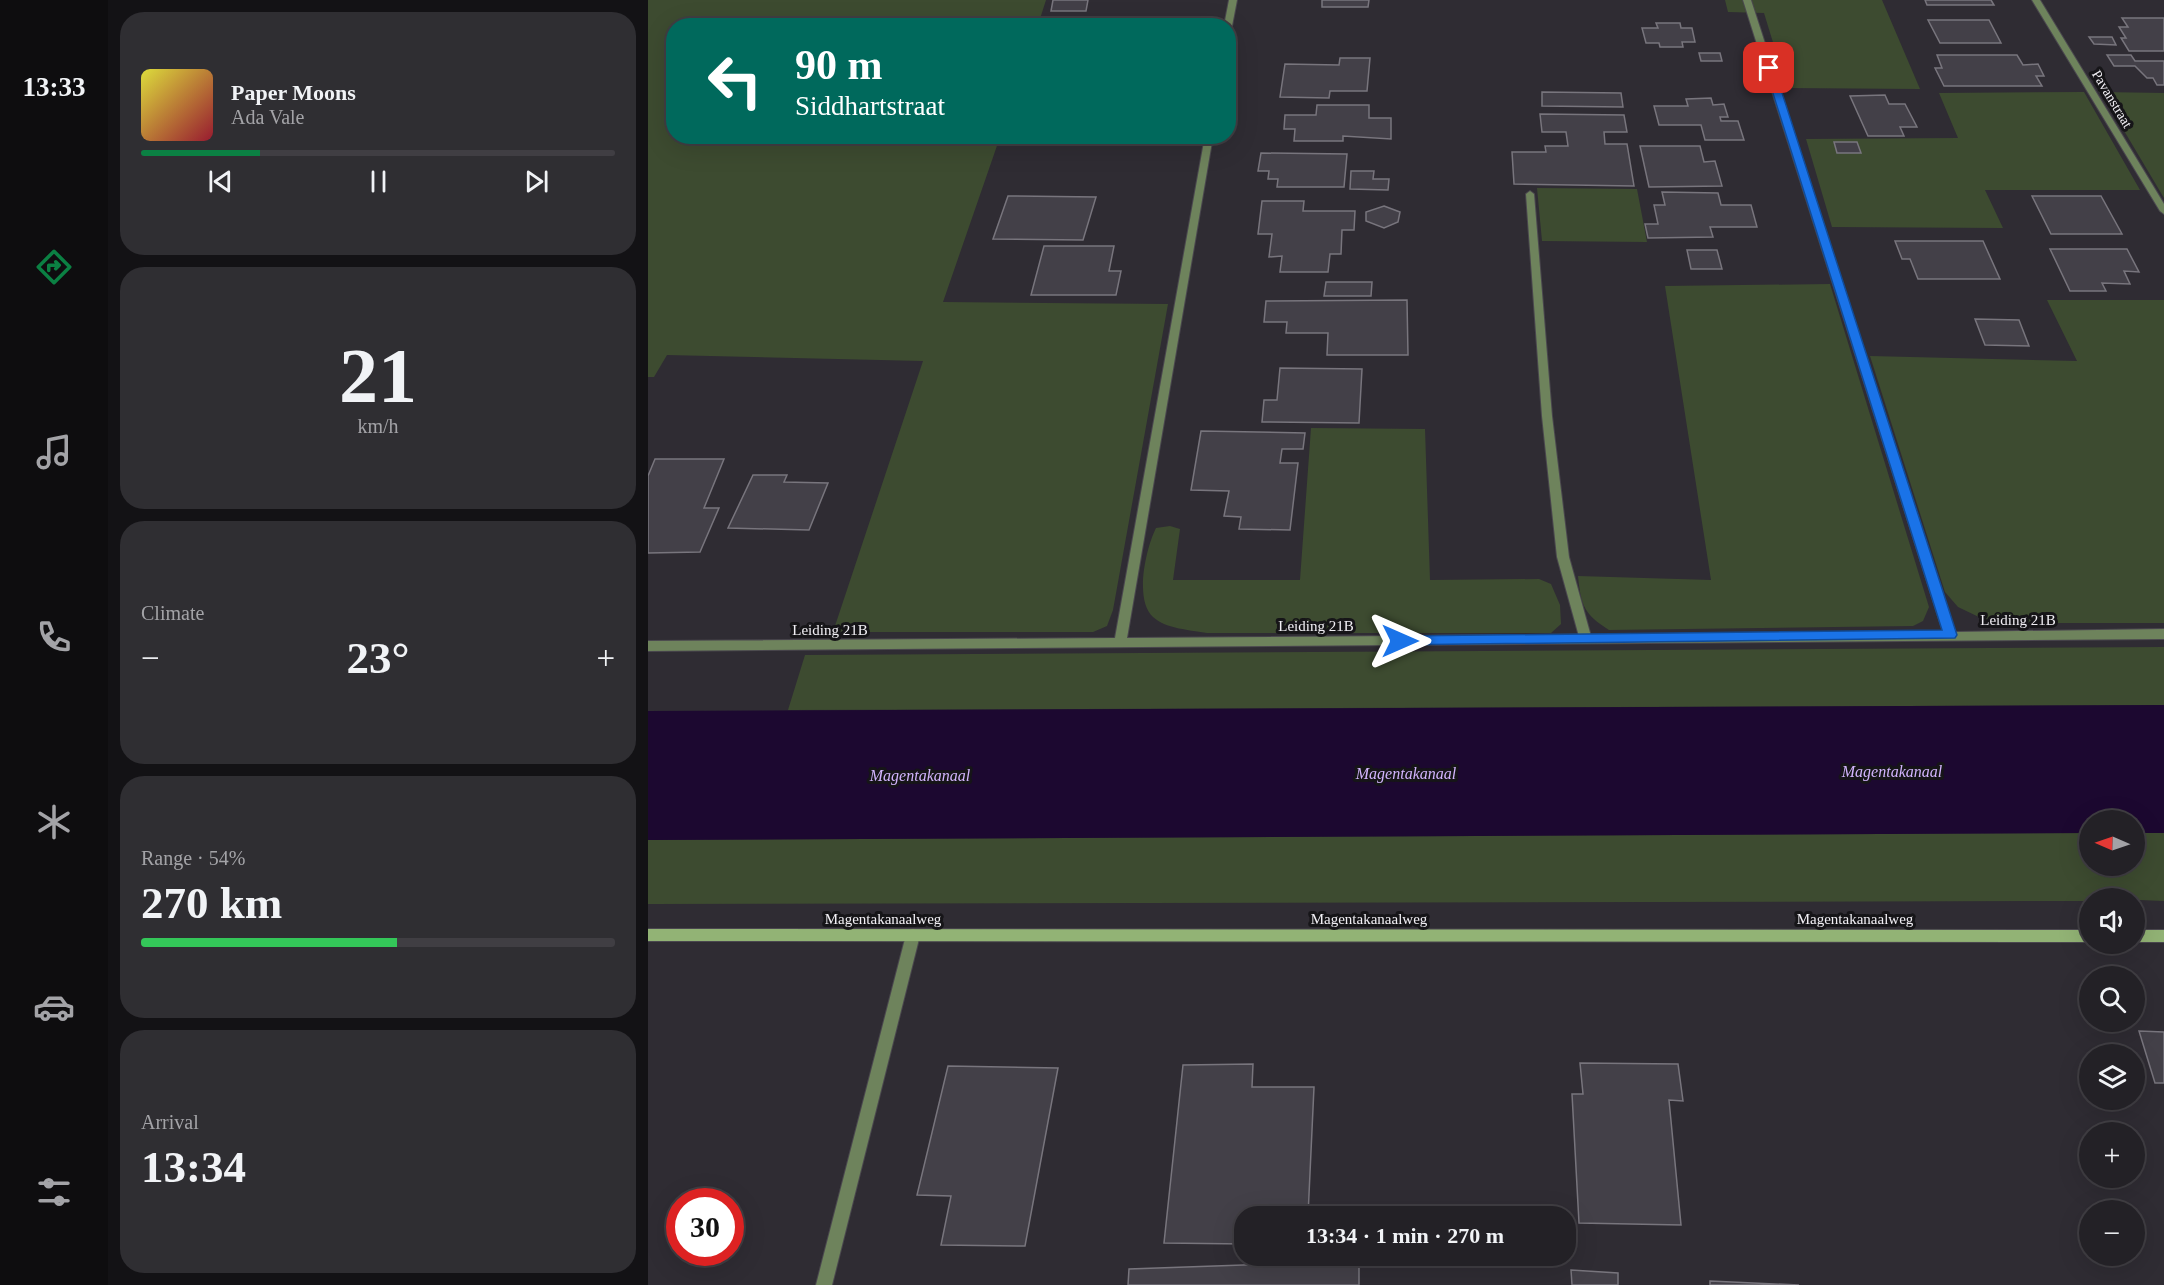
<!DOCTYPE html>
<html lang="en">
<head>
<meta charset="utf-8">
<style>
	:root { --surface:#232126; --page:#2f2e32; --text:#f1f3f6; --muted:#a3a3a7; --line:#403e43; --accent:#0b8043 }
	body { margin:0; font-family:"Times New Roman",serif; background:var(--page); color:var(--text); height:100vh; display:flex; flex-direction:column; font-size:22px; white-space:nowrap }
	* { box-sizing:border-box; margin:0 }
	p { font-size:20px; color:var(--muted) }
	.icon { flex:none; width:33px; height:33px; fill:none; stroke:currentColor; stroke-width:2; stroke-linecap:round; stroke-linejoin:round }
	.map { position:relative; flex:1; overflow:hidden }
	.details { display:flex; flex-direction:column; gap:12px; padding:12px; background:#131215; width:540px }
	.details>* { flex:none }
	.banner { position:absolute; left:18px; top:18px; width:570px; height:126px; border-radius:24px; box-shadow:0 6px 24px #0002,0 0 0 2px var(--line); background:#00695c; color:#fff; overflow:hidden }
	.needle { width:39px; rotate:272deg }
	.controls { position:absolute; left:1431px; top:810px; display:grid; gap:12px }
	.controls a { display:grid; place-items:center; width:66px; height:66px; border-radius:50%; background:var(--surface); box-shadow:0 6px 24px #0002,0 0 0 2px var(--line); font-size:30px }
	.speed { position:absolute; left:18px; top:1188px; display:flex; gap:12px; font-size:30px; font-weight:700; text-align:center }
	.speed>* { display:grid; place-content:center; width:78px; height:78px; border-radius:50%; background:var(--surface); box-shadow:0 6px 24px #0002,0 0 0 2px var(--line); line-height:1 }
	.speed .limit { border:9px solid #d22; background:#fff; color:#111 }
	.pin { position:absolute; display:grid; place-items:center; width:51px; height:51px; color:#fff; margin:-26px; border-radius:12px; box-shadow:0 3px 9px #0006 }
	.me { position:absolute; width:66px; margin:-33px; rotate:90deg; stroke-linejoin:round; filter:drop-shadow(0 0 4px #0008) }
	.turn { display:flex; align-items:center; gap:21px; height:126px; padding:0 30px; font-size:27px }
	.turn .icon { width:78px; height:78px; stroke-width:2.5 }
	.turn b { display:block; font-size:42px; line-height:51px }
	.big { font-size:45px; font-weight:700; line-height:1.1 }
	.details .tile { flex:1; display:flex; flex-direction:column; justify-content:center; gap:9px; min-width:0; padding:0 21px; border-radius:24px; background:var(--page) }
	.details .dial { align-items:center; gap:0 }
	.dial b { font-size:78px; line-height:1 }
	.song { display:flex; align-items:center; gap:18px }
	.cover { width:72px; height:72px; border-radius:9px; background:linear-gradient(135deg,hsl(60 70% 55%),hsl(350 70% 35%)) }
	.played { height:6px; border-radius:3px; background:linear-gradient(90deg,var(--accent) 25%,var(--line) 25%) }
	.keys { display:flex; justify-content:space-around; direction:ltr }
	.heat { display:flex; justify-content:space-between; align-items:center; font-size:33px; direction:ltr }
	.charge { height:9px; border-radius:4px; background:linear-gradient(90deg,#34c759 54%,var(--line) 0) }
	.trip { position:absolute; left:586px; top:1206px; width:342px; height:60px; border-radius:24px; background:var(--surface); box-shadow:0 6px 24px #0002,0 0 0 2px var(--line); font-weight:700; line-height:60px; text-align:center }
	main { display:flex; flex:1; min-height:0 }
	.tabs { display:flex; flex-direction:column; width:108px; justify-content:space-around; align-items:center; background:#0e0d0f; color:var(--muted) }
	.tabs .icon { width:42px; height:42px }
	.tabs .selected { color:var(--accent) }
	.tabs b { font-size:27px; color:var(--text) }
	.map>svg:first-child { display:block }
</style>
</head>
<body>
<main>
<nav class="tabs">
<b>13:33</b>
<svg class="icon selected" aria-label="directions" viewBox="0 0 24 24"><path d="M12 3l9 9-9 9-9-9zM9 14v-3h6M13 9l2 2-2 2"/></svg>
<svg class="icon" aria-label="music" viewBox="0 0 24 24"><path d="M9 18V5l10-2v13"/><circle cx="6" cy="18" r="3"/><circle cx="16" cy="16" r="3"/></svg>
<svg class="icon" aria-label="phone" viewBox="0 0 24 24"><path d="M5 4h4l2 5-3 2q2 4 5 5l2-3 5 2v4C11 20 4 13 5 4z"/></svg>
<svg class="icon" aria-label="climate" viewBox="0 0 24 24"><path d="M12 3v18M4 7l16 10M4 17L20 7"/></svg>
<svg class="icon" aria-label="car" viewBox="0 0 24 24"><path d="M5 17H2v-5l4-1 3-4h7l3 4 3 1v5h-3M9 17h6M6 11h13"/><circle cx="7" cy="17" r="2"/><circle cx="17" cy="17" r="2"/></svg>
<svg class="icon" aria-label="filters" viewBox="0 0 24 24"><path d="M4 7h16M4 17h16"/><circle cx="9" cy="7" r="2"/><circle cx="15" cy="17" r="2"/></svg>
</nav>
<section class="details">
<div class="tile">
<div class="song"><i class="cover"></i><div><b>Paper Moons</b><p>Ada Vale</p></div></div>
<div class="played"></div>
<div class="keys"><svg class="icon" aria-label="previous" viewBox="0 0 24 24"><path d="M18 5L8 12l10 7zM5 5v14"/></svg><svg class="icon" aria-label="pause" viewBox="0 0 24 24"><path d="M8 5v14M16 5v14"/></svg><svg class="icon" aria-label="next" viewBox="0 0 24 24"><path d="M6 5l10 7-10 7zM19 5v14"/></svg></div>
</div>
<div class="tile dial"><b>21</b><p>km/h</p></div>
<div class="tile"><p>Climate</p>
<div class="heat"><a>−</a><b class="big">23°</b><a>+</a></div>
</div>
<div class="tile"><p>Range · 54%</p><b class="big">270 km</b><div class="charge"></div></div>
<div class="tile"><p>Arrival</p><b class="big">13:34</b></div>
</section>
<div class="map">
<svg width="1516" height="1285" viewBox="0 0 1516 1285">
	<rect width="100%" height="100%" fill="#2f2c33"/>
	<!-- green -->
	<path fill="#3d4b30" d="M0 0H398L390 25 26 26V136L352 137 295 302 520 304 465 610 459 626 445 632H185L275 361 19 355 6 377H0Z
		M1077 0H1234L1272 89 1139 88 1116 13 1080 12Z
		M1436 92 1492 190H1337L1355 228 1184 227 1158 139 1310 138 1291 93Z
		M1453 92 1516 93V198Z
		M889 188 989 189 999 242 894 241Z
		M1182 284 1281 607 1275 621 1265 626 961 630C936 614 933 606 930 576L1063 580 1017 286Z
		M1399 300H1516V623H1371L1333 618 1310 607 1297 592 1222 356 1429 361Z
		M663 428 777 429 782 580 891 579 903 584 912 605 913 624 903 633H559C543 630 518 629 505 617 486 600 498 548 508 528L522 526 532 529 525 580H652Z
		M1516 647V705L140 710 157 655Z
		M1441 833 1442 866H1486L1487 833H1516V901L1442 898 1441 901 0 904V840Z"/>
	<!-- water -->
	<path fill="#1c0830" d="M1516 705V833H1487L1486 820H1442L1441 833 0 840V711Z"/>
	<!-- building -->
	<path fill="#434048" stroke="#78757d" stroke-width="1.5" d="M405 0H440L438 11H403Z
		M674 0H721L720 7H674Z
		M1277 0H1343L1346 5H1279Z
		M1474 18H1516V51H1481L1473 38H1478L1471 27H1480Z
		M492 20 491 26H449L450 21Z
		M1280 20H1341L1353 43H1292Z
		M1008 23H1032L1033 28H1044L1047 42H1034L1035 47H1012L1011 43H998L994 28H1010Z
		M1441 37H1464L1468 45 1446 44Z
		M1051 53H1072L1074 61H1053Z
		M1289 55H1369L1375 65 1390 64 1396 76H1388L1394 86H1296L1287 68H1294Z
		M1459 55H1483L1487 61H1516V85H1509L1505 78H1499L1487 66H1466Z
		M692 58H722L719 91H682L681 98 632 97 637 64 691 65Z
		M894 92 973 93 975 107 894 106Z
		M1237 95 1241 104H1257L1269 127H1252L1256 136H1220L1202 96Z
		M1063 98 1065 105 1076 104 1080 117H1072L1073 121H1090L1096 140H1057L1053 125H1011L1006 106H1040L1038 99Z
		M669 105H721V118H743V139L695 136V141H646L647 129H636L637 115H668Z
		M892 114 976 115 979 132H956L957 144H979L986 186 866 184 864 152H898L897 146H920L918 132H894Z
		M1186 142H1209L1213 153H1189Z
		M992 146H1052L1056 162 1067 161 1074 186 1001 187Z
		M613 153 699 154 696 187H629L630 179H620L621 171H610Z
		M703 171H726L725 179H741L740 190 702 189Z
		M1014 192 1070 193 1073 205H1103L1109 227H1062L1065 237 1000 238 997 224H1010L1006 205H1017Z
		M360 196 448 197 435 240 345 239Z
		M1384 196H1453L1474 234H1403Z
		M614 201H656L655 211H707L706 230H694L693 254H682L680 272H632L634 256 621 257 624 234H610Z
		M736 206 752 212 750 222 736 228 718 221V212Z
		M1247 241H1335L1352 279H1270L1262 259H1254Z
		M396 246H466L461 271H473L468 295H383Z
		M1402 249H1479L1491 272 1476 271 1482 284 1454 283 1458 291H1422Z
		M1039 250H1069L1074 269H1043Z
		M678 282H724L723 296H676Z
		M759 300 760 355H679L680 333H638L639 322H616L618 301Z
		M1327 319 1371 320 1381 346 1337 345Z
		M632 368 714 369 711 423 614 422 616 400H629Z
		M553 431 657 433 655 449H634L632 463H650L642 530 591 529 593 517 576 516 581 491 543 490Z
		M7 459H76L56 508H71L52 552 0 553V476Z
		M105 475H139L136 482 180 483 161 530 80 528Z
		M1491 1031 1516 1032V1083H1507Z
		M932 1063 1030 1064 1035 1101 1021 1100 1033 1225 931 1223 924 1094H935Z
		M605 1064 604 1087H666L660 1216H597V1244L516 1243 535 1065Z
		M300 1066 410 1068 377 1246 293 1245 303 1196 269 1195Z
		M711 1261V1285H480L481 1269Z
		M923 1270 970 1273V1285H924Z
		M1062 1281 1151 1285H1062Z"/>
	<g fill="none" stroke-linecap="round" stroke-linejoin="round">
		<!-- lane casing -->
		<g stroke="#4a474e" stroke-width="2">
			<path id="lane" d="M882 191 886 194 904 416 921 557 944 640 942 643H934L932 640 909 557 894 416 878 194Z
				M265 929 270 931 272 935 184 1285H168L258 935 260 931Z"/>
		</g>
		<!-- street casing -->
		<g stroke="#4a474e" stroke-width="2">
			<path id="street" d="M581 0H589L584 26 580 28V26H576Z
				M1095 0H1103L1307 632 1516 629V639L0 651V641L467 638 557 136H565L479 638 1295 632Z
				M1384 0H1392L1516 204V214L1512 211Z"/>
		</g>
		<!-- secondary casing -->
		<g stroke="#4a474e" stroke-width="2">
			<path id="secondary" d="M0 929 1442 930V942L0 941Z
				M1486 930H1516V942H1486Z"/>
		</g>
		<!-- lane -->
		<use href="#lane" fill="#6e835c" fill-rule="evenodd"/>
		<!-- street -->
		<use href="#street" fill="#6e835c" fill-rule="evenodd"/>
		<!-- secondary -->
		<use href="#secondary" fill="#92b375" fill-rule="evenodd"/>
	</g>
	<!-- route -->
	<path fill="#1a73e8" stroke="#114b97" stroke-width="1.5" d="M1121 65 1126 68 1309 635 1307 638 747 645 745 641 752 636 1294 630 1117 68Z"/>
	<g text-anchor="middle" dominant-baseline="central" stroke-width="6" stroke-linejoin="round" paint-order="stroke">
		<!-- far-street labels -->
		<g font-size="14" fill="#f2f0f5" stroke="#161518">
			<text transform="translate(1464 99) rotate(59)">Pavanstraat</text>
		</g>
		<!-- street labels -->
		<g font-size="15" fill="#f2f0f5" stroke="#161518">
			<text x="1370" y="620">Leiding 21B</text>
			<text x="668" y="626">Leiding 21B</text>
			<text x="182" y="630">Leiding 21B</text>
			<text x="235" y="919">Magentakanaalweg</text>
			<text x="721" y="919">Magentakanaalweg</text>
			<text x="1207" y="919">Magentakanaalweg</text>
		</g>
		<!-- water labels -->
		<g font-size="16" font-style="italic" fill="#d2b4fd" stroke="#161518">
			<text x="1244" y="771">Magentakanaal</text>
			<text x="758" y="773">Magentakanaal</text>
			<text x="272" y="775">Magentakanaal</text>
		</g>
	</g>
</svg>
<div class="controls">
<a><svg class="needle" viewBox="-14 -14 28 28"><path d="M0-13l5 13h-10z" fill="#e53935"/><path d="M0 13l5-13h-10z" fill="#a3a3a7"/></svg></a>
<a><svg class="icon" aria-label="sound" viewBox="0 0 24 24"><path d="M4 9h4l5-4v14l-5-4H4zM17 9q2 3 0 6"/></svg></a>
<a><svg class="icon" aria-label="search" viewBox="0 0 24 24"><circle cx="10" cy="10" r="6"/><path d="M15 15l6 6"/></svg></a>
<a><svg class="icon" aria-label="layers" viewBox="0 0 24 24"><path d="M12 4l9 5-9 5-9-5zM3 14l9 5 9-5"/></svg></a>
<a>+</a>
<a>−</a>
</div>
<div class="speed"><div class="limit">30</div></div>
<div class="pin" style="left:1121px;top:68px;background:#d93025"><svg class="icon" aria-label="arrive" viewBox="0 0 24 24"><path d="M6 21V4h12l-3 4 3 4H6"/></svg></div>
<svg class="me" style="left:752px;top:641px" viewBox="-20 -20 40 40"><path d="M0-17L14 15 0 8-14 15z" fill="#1a73e8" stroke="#fff" stroke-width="4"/></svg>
<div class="trip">13:34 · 1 min · 270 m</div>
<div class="banner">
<div class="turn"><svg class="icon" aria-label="left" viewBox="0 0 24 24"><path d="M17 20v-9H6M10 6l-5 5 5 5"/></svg><div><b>90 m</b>Siddhartstraat</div></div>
</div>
</div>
</main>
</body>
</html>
